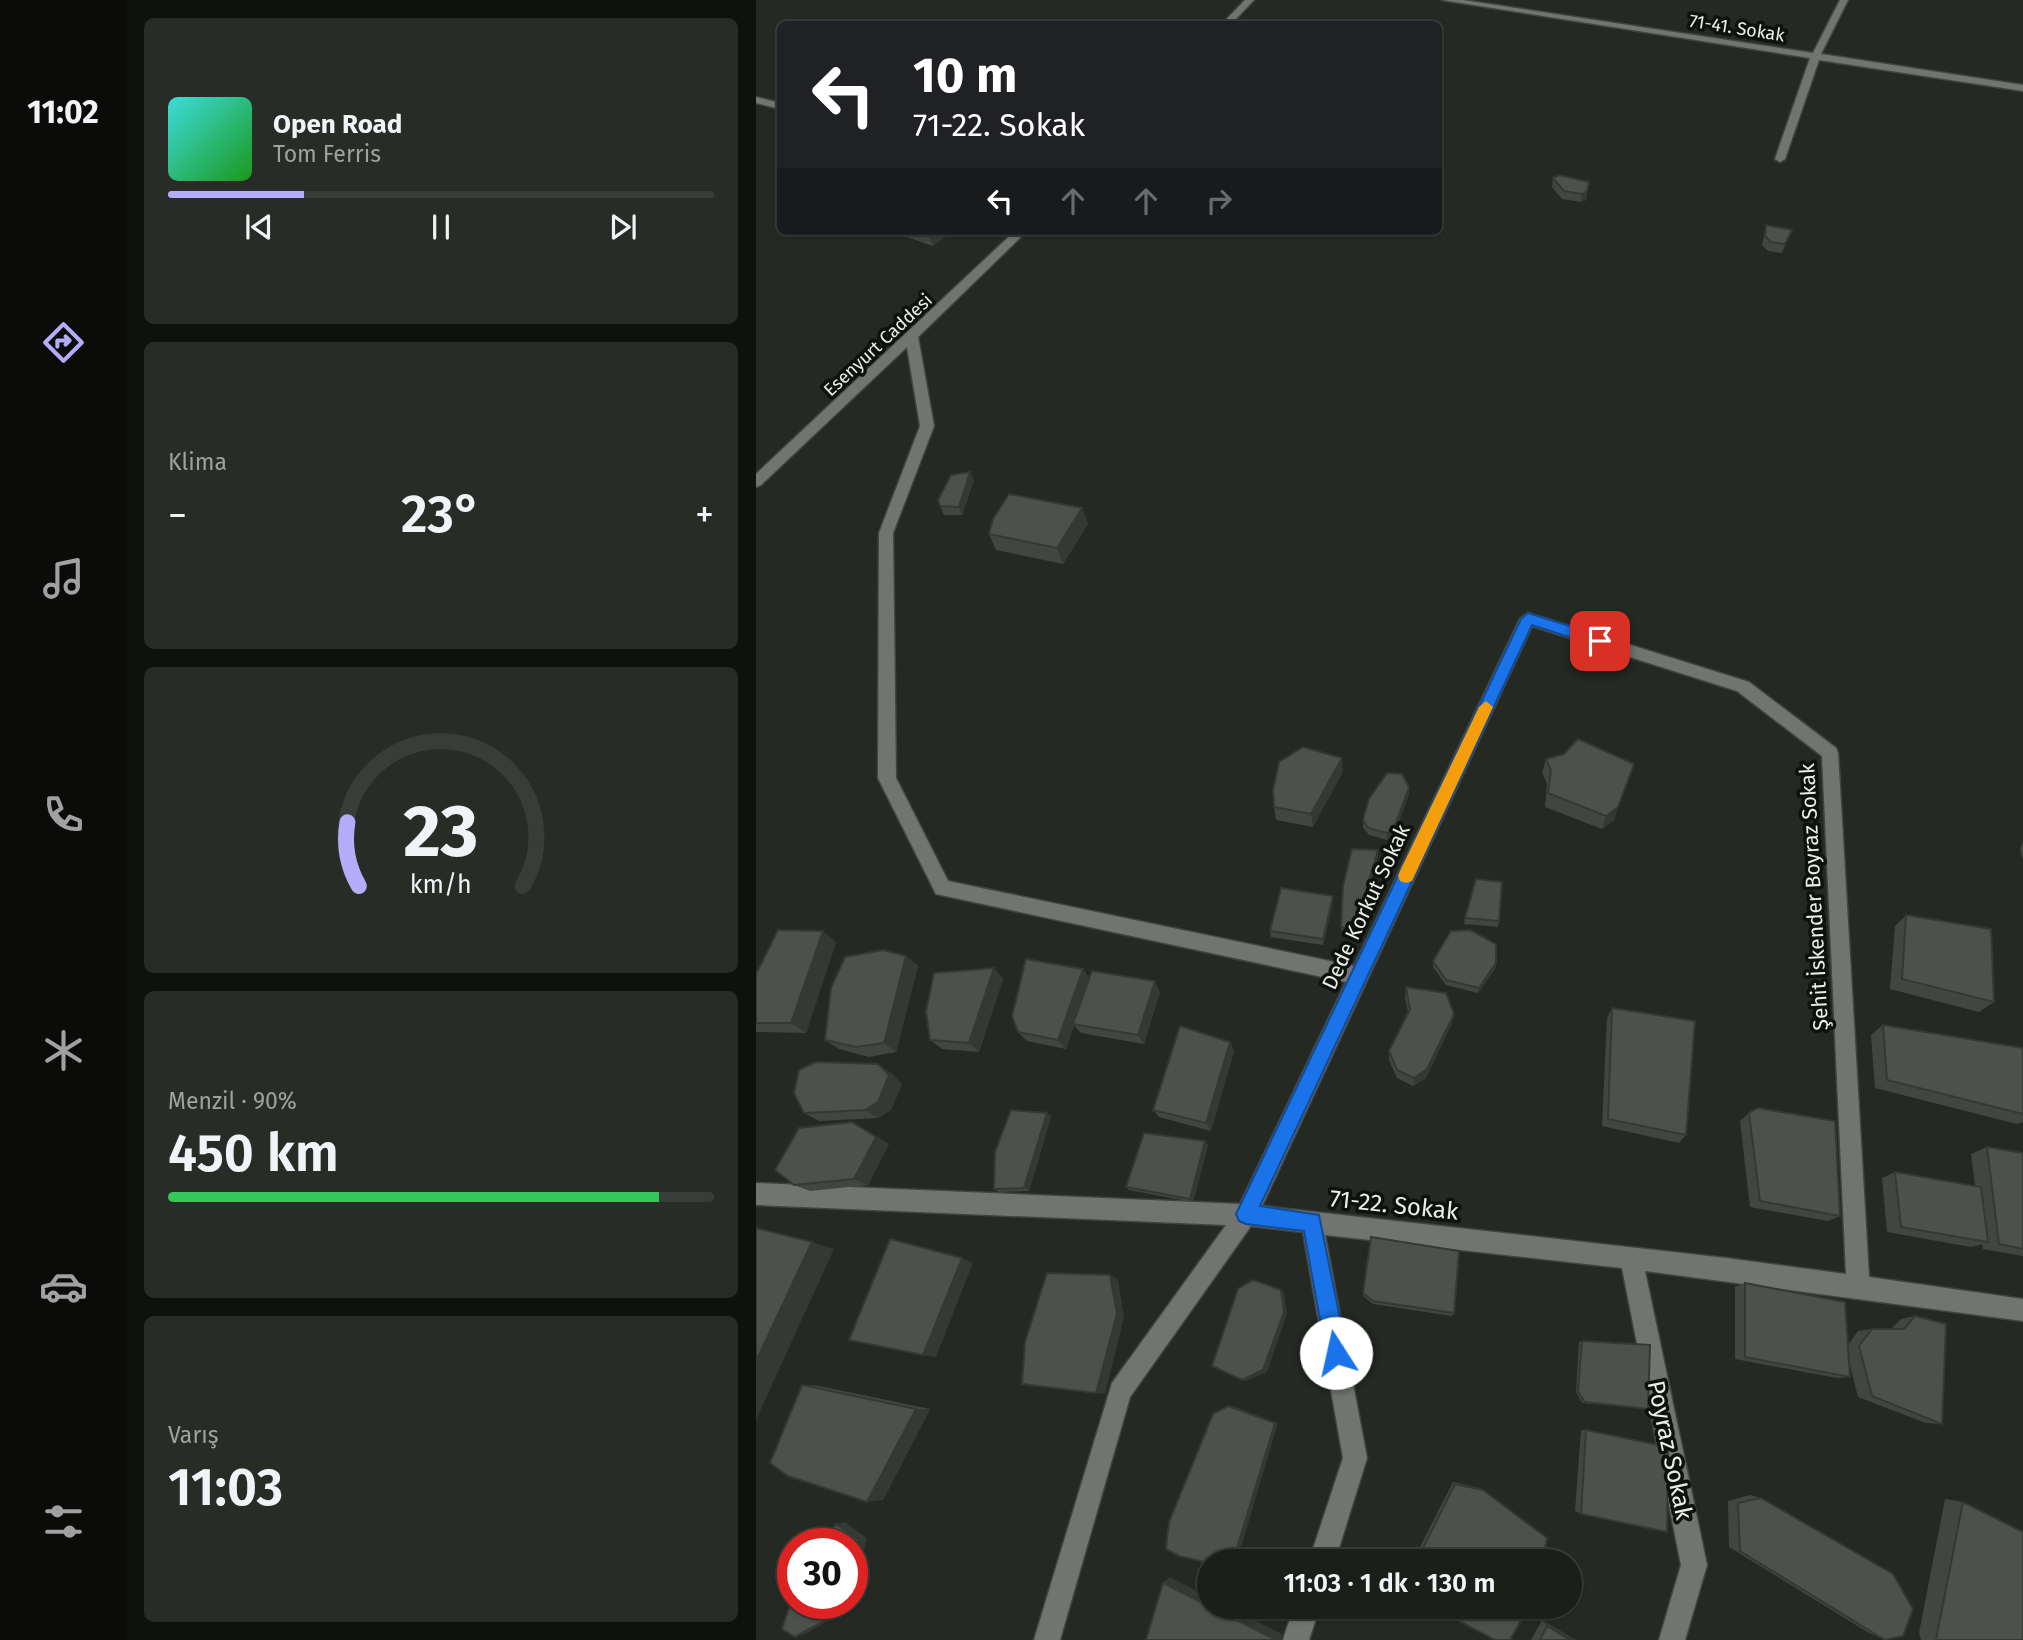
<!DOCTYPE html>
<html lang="tr">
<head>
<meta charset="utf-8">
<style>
	:root { --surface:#1b1f1a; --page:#282c27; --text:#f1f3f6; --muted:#a0a2a2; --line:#393d39; --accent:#b4acf9 }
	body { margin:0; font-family:"Fira Sans",sans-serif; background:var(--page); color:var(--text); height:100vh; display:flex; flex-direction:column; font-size:26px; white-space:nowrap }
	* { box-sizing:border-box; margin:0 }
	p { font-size:23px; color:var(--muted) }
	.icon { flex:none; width:38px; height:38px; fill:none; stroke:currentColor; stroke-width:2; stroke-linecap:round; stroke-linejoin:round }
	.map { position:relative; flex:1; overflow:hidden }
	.details { display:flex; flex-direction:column; gap:18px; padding:18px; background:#0f110e; width:630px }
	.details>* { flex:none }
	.hud { position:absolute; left:21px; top:21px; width:665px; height:214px; border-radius:10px; box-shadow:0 2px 5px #0004,0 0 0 2px var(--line); background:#202124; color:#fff; overflow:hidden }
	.speed { position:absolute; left:21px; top:1528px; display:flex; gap:14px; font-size:35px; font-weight:700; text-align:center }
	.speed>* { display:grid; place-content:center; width:91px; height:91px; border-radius:50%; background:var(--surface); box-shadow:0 2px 5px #0004,0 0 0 2px var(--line); line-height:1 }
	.speed .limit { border:10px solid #d22; background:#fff; color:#111 }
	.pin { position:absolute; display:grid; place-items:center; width:60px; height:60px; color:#fff; margin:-30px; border-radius:14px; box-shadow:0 4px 10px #0006 }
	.me { position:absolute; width:77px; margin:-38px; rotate:350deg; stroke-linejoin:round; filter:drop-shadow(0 0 5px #0008) }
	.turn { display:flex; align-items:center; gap:24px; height:147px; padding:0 21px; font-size:32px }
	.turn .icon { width:91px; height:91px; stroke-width:2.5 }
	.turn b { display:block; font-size:49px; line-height:60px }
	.lanes { display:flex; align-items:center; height:66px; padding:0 21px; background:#0003; justify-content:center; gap:35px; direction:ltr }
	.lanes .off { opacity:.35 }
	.big { font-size:52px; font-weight:600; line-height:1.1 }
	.details .tile { flex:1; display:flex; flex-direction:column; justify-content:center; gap:10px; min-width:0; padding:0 24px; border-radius:10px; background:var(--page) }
	.details .dial { align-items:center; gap:0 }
	.dial svg { height:182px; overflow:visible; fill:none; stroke:var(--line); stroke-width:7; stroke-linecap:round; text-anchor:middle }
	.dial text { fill:var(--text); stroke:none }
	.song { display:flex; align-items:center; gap:21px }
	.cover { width:84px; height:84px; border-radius:10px; background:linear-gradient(135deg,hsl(180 70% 55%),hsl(120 70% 35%)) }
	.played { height:7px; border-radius:4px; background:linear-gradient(90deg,var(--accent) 25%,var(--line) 25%) }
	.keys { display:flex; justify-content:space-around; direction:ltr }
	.heat { display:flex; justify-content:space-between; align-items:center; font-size:38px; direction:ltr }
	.charge { height:10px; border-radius:5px; background:linear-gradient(90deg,#34c759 90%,var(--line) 0) }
	.trip { position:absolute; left:441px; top:1549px; width:385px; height:70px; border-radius:35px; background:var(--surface); box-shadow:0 2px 5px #0004,0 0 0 2px var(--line); font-weight:600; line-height:70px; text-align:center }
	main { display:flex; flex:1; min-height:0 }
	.tabs { display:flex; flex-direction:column; width:126px; justify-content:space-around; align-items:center; background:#0b0c0a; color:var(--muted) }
	.tabs .icon { width:49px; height:49px }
	.tabs .current { color:var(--accent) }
	.tabs b { font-size:32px; color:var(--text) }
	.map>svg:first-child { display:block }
</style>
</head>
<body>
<main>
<nav class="tabs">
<b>11:02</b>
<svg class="icon current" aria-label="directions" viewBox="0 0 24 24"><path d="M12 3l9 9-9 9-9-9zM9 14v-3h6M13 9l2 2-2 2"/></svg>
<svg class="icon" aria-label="music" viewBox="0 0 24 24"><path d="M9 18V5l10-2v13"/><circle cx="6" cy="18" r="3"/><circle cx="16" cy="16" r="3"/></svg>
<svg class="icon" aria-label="phone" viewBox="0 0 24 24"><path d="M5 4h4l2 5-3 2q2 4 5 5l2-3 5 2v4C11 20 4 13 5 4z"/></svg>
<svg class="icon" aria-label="climate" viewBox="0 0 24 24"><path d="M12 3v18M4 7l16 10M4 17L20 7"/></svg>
<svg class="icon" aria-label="car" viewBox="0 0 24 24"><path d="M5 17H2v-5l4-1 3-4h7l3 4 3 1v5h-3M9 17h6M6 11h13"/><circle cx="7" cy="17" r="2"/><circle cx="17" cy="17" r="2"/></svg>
<svg class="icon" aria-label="filters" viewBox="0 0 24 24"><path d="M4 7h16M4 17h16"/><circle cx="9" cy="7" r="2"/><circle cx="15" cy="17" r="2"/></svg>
</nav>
<section class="details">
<div class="tile">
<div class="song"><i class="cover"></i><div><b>Open Road</b><p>Tom Ferris</p></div></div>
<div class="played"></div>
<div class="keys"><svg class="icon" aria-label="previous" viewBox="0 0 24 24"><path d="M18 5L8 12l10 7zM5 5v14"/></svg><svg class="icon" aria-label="pause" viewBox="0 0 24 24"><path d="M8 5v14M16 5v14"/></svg><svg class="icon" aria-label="next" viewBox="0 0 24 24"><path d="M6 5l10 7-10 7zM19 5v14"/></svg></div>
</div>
<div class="tile"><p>Klima</p>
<div class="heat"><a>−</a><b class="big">23°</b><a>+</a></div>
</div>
<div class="tile dial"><svg viewBox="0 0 100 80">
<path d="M14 69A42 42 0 1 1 86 69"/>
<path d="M14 69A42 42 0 0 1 9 41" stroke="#b4acf9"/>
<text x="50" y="56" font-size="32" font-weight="700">23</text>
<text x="50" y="72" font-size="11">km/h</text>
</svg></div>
<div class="tile"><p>Menzil · 90%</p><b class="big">450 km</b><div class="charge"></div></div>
<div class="tile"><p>Varış</p><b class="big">11:03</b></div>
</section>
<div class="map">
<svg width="1267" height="1640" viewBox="0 0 1267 1640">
	<rect width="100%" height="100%" fill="#242923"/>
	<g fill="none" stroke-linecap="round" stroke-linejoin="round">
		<!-- minor casing -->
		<g stroke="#40453f" stroke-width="3">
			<path id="minor" d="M489 0H498L475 24H466Z
				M686 0H707L1057 53 1084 0H1092L1065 54 1267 85V91L1063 60 1029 159 1024 162 1019 159 1054 58Z
				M0 97 24 103V109L0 103Z
				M259 231H271L162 337 178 426 137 533 140 778 192 881 598 966 764 619 772 613 993 682 1080 748 1082 753 1113 1277 1267 1299V1321L889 1271 951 1565 929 1640H903L925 1565 866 1268 569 1235 611 1458 579 1561H553L587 1458 547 1232 495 1226 374 1397 304 1640H278L356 1383 470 1225 0 1205V1183L484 1204 590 982 180 894 122 778 123 533 164 426 151 347 5 485 0 487V474ZM776 626 981 691 1066 756 1090 1274 970 1258 506 1206Z
				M538 1606H564L553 1640H527Z"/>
		</g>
		<!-- minor -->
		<use href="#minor" fill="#717470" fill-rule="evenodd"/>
	</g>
	<!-- wall -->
	<path fill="#414740" d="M797 178 833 182 830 200 825 202 806 199 796 187Z
		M1010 225 1036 230 1026 253 1012 251 1006 245Z
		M136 231H197L177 246 139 233Z
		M218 480 206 515H188L184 506Z
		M326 508 332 524 307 564 240 550 233 534Z
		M790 759 858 820 846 829 789 807 791 784 786 773Z
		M587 771 557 827 520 820 518 807Z
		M653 794 638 835 631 840 613 835 607 827V820Z
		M1267 841V861L1264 849Z
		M622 856 599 937 586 932 585 927Z
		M577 896V902L567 945 515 937 514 931Z
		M1150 915 1238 1002 1223 1012 1134 989 1139 926Z
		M709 918 743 921 742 927 708 924Z
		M80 942 50 1033 0 1032V974Z
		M150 956 162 966 140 1052 113 1057 83 1049 69 1040Z
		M677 961 740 963 739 969 722 993 690 985 677 967Z
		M238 968 247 979 223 1052 186 1049 174 1040Z
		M327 969 333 978 404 992 388 1044 325 1033 318 1025 310 1049 271 1041 262 1032Z
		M650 987 696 1023 670 1078 657 1086 641 1078 633 1060V1051L652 1012 649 997Z
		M856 1008 930 1135 923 1143 846 1126 851 1018Z
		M1127 1025 1267 1048V1122L1261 1124 1119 1088 1115 1035Z
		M474 1042 478 1051 455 1131 403 1117 397 1110Z
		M135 1073 146 1084 135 1110 122 1118 63 1121 48 1113Z
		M291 1113 295 1117 273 1191 243 1192 238 1189Z
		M993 1113 1084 1216 1072 1221 994 1207 984 1121Z
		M110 1130 133 1144 112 1185 54 1191 38 1185Z
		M449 1141 452 1145 437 1202 373 1190 370 1187Z
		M1231 1147 1267 1153V1256L1227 1249 1226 1244 1215 1247 1131 1232 1126 1178 1139 1172 1219 1186 1215 1154Z
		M989 1283 1092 1345 1102 1331 1116 1329H1135L1145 1319 1159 1316 1186 1424 1170 1423 1102 1397 1093 1361 1094 1377 1081 1378 979 1359V1287Z
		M607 1293 698 1313 696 1316 617 1304 607 1296Z
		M826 1341 892 1409 826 1403 820 1392 823 1342Z
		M46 1385 63 1386 174 1409 127 1500Z
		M825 1430H830L825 1514 819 1511Z
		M697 1482 724 1488 791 1538 787 1561H661L664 1547Z
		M994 1495 1005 1498 1129 1640 1113 1633 973 1547 972 1501Z
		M1189 1499 1207 1502 1267 1640H1165L1163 1633Z
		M786 1620 820 1640H775Z"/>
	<!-- shaded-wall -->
	<path fill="#353934" d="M831 191 830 200 825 202 826 194Z
		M171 231H197L177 246Z
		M214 472 218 480 206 515 203 507Z
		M326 508 332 524 307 564 301 548Z
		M586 758 587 771 557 827 555 814Z
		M653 787V794L638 835 631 840V833Z
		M862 807 858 820 846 829 850 816Z
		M622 850V856L599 937 598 931Z
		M577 896V902L567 945V939Z
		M67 931 80 942 50 1033 35 1023Z
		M150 956 162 966 140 1052 128 1043Z
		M740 963 739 969 722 993 723 988Z
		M238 968 247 979 223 1052 213 1043Z
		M327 969 334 980 310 1049 302 1040Z
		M399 981 404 992 388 1044 382 1035Z
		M698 1014 696 1023 670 1078 657 1086 658 1078Z
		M474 1042 478 1051 455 1131 450 1123Z
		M122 1064 135 1073 146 1084 135 1110 122 1118 109 1110Z
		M291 1113 295 1117 273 1191 268 1188Z
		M96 1122 133 1144 112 1185 98 1179Z
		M449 1141 452 1145 437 1202 434 1199Z
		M56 1242 78 1249 0 1420V1361Z
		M206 1258 217 1263 180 1357 167 1355Z
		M354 1275 362 1279 368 1317 349 1394 340 1393Z
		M525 1290 528 1293 531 1314 511 1372 490 1381 486 1380Z
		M472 1406H477L522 1423 481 1561H477Z
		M160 1409H174L127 1500 111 1502Z
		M89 1522 111 1538 101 1576 96 1586V1563L80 1524Z
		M414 1577 453 1597V1606L407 1583Z
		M81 1603H89L83 1615 49 1634 39 1637Z
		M454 1606H471L526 1634 525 1640H520Z
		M786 1620 820 1640H814L791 1626Z"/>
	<!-- building -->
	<path fill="#4c524b" stroke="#353934" stroke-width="2" d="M244 20 256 24H238Z
		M803 175 833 182 831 191 826 194 808 191 797 178Z
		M1010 225 1036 230 1029 244 1015 242 1009 236Z
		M214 472 203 507 184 506 182 500 195 475Z
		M253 494 326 508 301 548 233 534 237 519Z
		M822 739 878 764 862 807 850 816 792 793 795 770 790 759 808 754Z
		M547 747 586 758 555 814 518 807 517 790 523 762Z
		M631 773 646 774 653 787 638 828 631 833 612 828 607 820 613 799Z
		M596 849 622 850 598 931 585 927 587 886Z
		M720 879 746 882 743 921 709 918Z
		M525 888 577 896 567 939 514 931Z
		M1150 915 1235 929 1238 1002 1146 979Z
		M22 930 67 931 35 1023H0V974Z
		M714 930 740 944V963L723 988 690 980 677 961 695 931Z
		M127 950 150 956 128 1043 100 1047 69 1040 75 988 89 957Z
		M270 959 327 969 302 1040 262 1032 256 1016Z
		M238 968 213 1043 174 1040 170 1011 178 973Z
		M336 971 399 981 382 1035 317 1024Z
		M650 987 690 993 698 1014 671 1069 658 1078 641 1070 633 1051 654 1009Z
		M856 1008 939 1021 930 1135 852 1119Z
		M1127 1025 1267 1048V1114L1131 1080Z
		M424 1026 474 1042 450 1123 397 1110Z
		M60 1062 122 1064 133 1075 122 1102 109 1110 48 1113 38 1093 43 1070Z
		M1002 1108 1079 1121 1084 1216 1004 1201 993 1113Z
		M255 1110 291 1113 268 1188 238 1189 239 1152Z
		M96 1122 120 1137 98 1179 38 1185 19 1170 43 1128Z
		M388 1133 449 1141 434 1199 370 1187Z
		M1231 1147 1267 1153V1249L1243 1244Z
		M1139 1172 1225 1187 1232 1242 1145 1227Z
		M0 1228 56 1242 0 1361Z
		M615 1237 703 1251 698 1313 617 1301 607 1293Z
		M134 1239 206 1258 167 1355 93 1340Z
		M291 1273 354 1275 361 1314 340 1393 266 1384 269 1342Z
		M497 1280 525 1290 528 1312 507 1370 486 1380 456 1366 482 1289Z
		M989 1283 1089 1302 1094 1377 989 1357Z
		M1159 1316 1190 1324 1186 1424 1116 1396 1103 1346 1116 1329H1148Z
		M826 1341 894 1345 892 1409 829 1402 822 1392Z
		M46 1385 160 1409 111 1502 32 1476 14 1463Z
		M472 1406 519 1423 477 1561H453V1563L423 1556 410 1549 413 1522 457 1414Z
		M830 1430 912 1447 911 1532 825 1514Z
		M699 1484 727 1490 791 1538 787 1561H663L665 1552Z
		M1005 1498 1137 1574 1157 1609 1147 1636 1129 1640 984 1551 982 1503Z
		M1207 1502 1267 1532V1640H1180Z
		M80 1524 103 1540 96 1563V1544H68Z
		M407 1583 453 1606 520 1640H390Z
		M37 1596V1603H81L74 1618 39 1637 26 1629Z
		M674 1606H773L754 1640H739Z
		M791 1626 814 1640H784Z"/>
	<!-- route -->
	<path fill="#1a73e8" stroke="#114b97" stroke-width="2" d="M772 613 849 637 851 641 844 647 776 625 504 1206 563 1215 591 1353 588 1361 580 1364 573 1361 570 1353 548 1231 490 1224 483 1221 480 1214 765 619Z"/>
	<!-- slow -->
	<path fill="#f59e0b" d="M730 701 737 707 656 881 650 883 644 881 642 876 644 871 723 707Z"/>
	<g text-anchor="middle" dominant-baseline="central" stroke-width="7" stroke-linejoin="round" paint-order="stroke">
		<!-- far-street labels -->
		<g font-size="18" fill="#ebefea" stroke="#0f110e">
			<text transform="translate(981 28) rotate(9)">71-41. Sokak</text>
			<text transform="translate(122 345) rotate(-43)">Esenyurt Caddesi</text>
		</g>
		<!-- street labels -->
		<g font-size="21" fill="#ebefea" stroke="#0f110e">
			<text transform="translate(1058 897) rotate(-93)">Şehit İskender Boyraz Sokak</text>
			<text transform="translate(610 907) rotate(-65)">Dede Korkut Sokak</text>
		</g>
		<!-- near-street labels -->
		<g font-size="24" fill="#ebefea" stroke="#0f110e">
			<text transform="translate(638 1205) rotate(6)">71-22. Sokak</text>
			<text transform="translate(914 1450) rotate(78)">Poyraz Sokak</text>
		</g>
	</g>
</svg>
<div class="speed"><div class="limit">30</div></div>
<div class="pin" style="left:844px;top:641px;background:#d93025"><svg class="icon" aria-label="arrive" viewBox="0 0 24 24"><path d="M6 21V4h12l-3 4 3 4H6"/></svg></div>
<svg class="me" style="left:580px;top:1353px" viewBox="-20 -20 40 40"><circle r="19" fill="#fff"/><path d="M0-13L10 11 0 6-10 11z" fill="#1a73e8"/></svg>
<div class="trip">11:03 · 1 dk · 130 m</div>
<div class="hud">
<div class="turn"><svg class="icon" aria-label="left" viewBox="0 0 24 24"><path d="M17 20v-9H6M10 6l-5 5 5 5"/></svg><div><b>10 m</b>71-22. Sokak</div></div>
<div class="lanes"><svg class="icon" aria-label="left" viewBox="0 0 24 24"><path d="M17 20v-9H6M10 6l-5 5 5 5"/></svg><svg class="icon off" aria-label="ahead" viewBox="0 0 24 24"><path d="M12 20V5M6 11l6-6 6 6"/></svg><svg class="icon off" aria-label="ahead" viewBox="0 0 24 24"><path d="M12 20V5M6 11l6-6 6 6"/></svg><svg class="icon off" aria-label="right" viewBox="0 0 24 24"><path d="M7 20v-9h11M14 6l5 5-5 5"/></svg></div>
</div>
</div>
</main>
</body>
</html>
